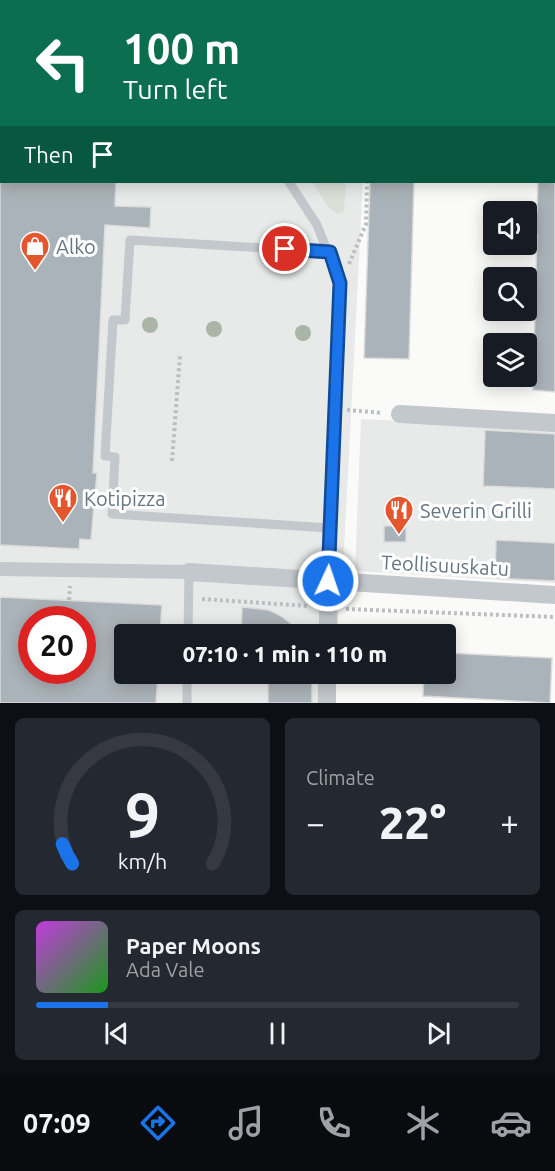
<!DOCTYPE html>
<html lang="en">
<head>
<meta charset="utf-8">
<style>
	:root { --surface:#171b24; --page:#242831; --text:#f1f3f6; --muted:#9ea1a6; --line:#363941; --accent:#1a73e8 }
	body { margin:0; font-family:Ubuntu,sans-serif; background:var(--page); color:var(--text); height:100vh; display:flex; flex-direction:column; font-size:22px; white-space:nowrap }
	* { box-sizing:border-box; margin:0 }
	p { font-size:20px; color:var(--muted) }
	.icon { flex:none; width:33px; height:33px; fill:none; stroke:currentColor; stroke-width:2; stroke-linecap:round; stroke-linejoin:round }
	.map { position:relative; height:703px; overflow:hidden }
	.panel { display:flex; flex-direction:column; gap:15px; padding:15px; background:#0d0f14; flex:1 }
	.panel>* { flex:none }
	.guide { position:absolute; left:0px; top:0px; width:555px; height:183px; box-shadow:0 3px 15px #0003; background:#0b6e4f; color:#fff; overflow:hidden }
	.fabs { position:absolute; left:483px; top:201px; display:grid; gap:12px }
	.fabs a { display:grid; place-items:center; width:54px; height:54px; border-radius:6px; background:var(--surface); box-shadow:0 3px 15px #0003; font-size:30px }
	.speed { position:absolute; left:18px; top:606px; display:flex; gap:12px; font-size:30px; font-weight:700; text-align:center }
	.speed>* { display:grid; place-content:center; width:78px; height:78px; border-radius:50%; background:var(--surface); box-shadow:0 3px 15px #0003; line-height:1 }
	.speed .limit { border:9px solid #d22; background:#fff; color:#111 }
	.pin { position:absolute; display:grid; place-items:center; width:51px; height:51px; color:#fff; margin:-26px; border:3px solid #fff; border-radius:50%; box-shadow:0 2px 6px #0007 }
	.me { position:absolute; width:66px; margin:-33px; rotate:3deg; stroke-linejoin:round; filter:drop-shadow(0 0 4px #0008) }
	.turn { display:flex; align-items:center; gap:21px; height:126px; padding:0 24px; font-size:27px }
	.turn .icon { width:78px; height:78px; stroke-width:2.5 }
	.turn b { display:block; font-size:42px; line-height:51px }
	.then { display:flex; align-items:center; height:57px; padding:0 24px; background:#0003; gap:12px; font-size:22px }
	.big { font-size:45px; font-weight:800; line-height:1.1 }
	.panel .tile { flex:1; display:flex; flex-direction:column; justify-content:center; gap:9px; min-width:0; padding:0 21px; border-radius:9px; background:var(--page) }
	.panel .dial { align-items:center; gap:0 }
	.dial svg { height:156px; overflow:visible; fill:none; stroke:var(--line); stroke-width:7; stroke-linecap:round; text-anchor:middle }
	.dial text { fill:var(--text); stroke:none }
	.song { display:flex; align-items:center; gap:18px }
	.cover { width:72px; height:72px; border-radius:9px; background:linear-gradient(135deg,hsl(290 70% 55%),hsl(120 70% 35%)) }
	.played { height:6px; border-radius:3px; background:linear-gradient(90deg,var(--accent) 15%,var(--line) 15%) }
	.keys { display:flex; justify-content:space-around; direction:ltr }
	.heat { display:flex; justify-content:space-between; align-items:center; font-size:33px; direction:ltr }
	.panel .tiles { flex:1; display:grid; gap:15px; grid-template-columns:1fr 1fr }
	.tile:last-child { grid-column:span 2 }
	.trip { position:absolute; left:114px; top:624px; width:342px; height:60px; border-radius:6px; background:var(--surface); box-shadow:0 3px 15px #0003; font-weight:800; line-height:60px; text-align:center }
	.tab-bar { display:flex; height:96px; justify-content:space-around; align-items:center; background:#090b0e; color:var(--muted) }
	.tab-bar .icon { width:42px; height:42px }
	.tab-bar .current { color:var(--accent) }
	.tab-bar b { font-size:27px; color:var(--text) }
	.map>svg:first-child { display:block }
</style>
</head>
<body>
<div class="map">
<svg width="555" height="703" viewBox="0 0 555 703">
	<rect width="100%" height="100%" fill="#fafaf8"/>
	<!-- built -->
	<path fill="#e8e9e9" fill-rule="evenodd" d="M279 0H555V22L554 2Z
		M0 96 2 182H363L343 569 337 634H124V674H334L331 703H0ZM32 620H82V670H32Z
		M361 419 555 428V583L355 571Z"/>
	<!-- green -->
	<path fill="#dadfd7" d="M50 0H279L290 1 58 2Z
		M312 182H346L344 211 338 214 329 208Z"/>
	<!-- building -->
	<path fill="#aab3b9" stroke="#dcdcda" stroke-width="1.5" fill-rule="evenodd" d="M0 182H116L115 206 151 207 150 228 105 225 93 473H97L91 540 80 539 79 549 0 545Z
		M370 182H414L409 359 364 358Z
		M538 182H555V392L533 390 537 235H530L531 212H537Z
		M485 430 555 434V489L483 486Z
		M384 526H406V542H384Z
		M496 540 555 543V581L495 578Z
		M0 597 162 605 160 634H124V674H158L156 703H0ZM32 620H82V670H32Z
		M242 607 269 610 281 616 304 634H241Z
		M446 653 552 658 550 703 423 696 424 674H446Z
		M268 674H312V703H268Z"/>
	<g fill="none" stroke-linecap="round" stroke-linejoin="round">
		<!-- secondary casing -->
		<g stroke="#b3babf" stroke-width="28">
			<path id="secondary" d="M0 6H2
				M0 50 2 51
				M554 67H555
				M554 108H555"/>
		</g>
		<!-- path -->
		<path stroke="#bbbfc2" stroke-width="4" stroke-dasharray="3 3" stroke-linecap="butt" d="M0 87 2 88
			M554 141H555
			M349 264 366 224 367 182
			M347 410 382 413
			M172 461 180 355
			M202 599 309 606
			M69 600 70 586
			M346 609 555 617"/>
		<!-- service -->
		<path stroke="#c3c8cc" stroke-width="9" d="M289 182 317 225 340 283 328 581
			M330 252 130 240 125 320H113L105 456 115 457 112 514 330 528
			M188 634 189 572
			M187 703V674"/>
		<!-- pedestrian -->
		<path stroke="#c3c8cc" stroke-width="14" d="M0 569 189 572"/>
		<!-- minor -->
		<path stroke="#c3c8cc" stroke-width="18" d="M400 414 555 423
			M189 572 555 595
			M328 634V581
			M327 703V674"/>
		<!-- secondary -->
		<use href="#secondary" stroke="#fff" stroke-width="26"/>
		<!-- rail -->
		<path stroke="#a2aab0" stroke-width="4.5" stroke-dasharray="9 4.5" stroke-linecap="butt" d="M355 0 371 2
			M554 13H555"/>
	</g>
	<!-- trees -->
	<g fill="#aab4a7">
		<circle cx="150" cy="325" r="8"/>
		<circle cx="214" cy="329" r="8"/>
		<circle cx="303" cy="333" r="8"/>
	</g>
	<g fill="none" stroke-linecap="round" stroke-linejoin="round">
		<!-- route casing -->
		<g stroke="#114b97" stroke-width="15">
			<path id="route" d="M285 249 330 252 340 283 328 581"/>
		</g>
		<!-- route -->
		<use href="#route" stroke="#1a73e8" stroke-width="10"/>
	</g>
	<!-- icons -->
	<defs>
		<g id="shop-pin" transform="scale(1.5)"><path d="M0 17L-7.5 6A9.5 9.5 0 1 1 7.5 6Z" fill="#e4572e" stroke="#fff"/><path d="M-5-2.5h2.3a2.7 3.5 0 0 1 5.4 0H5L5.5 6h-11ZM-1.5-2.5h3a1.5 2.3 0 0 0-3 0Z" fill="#fff"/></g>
		<g id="restaurant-pin" transform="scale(1.5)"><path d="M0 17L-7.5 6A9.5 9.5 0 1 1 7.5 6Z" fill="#e4572e" stroke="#fff"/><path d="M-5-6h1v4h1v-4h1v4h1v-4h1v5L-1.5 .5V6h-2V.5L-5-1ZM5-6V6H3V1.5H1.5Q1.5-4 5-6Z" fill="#fff"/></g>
	</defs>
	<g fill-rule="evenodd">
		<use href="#shop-pin" x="35" y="246"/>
		<use href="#restaurant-pin" x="63" y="498"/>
		<use href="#restaurant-pin" x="399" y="510"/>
	</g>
	<g text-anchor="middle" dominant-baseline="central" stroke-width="6" stroke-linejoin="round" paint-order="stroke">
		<!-- poi labels -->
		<g font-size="20" fill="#657683" stroke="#fff" text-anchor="start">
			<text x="56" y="246">Alko</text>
			<text x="84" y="498">Kotipizza</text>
			<text x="420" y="510">Severin Grilli</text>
		</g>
		<!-- street labels -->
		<g font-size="20" fill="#657683" stroke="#fff">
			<text transform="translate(445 565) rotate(3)">Teollisuuskatu</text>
		</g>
	</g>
</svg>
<div class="fabs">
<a><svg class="icon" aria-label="sound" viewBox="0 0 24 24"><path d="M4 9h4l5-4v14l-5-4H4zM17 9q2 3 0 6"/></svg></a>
<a><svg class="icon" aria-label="search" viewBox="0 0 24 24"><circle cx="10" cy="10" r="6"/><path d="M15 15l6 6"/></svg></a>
<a><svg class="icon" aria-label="layers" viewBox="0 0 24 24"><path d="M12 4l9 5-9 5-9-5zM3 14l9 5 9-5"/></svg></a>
</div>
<div class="speed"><div class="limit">20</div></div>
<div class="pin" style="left:285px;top:249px;background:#d93025"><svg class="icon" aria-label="arrive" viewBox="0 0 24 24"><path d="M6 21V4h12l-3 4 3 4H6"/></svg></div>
<svg class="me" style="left:328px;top:581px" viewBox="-20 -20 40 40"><circle r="17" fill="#1a73e8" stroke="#fff" stroke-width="3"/><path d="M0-11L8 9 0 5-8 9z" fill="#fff"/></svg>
<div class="trip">07:10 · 1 min · 110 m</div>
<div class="guide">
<div class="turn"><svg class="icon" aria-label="left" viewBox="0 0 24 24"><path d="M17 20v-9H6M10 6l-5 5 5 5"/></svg><div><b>100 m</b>Turn left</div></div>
<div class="then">Then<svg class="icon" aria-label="arrive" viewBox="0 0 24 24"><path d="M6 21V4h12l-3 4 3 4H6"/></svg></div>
</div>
</div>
<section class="panel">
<div class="tiles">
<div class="tile dial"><svg viewBox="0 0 100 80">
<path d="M14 69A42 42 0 1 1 86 69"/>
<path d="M14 69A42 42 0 0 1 9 59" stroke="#1a73e8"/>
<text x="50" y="56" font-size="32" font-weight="700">9</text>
<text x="50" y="72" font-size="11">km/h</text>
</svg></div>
<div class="tile"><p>Climate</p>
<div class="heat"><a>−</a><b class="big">22°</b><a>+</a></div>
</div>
<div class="tile">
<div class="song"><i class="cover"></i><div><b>Paper Moons</b><p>Ada Vale</p></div></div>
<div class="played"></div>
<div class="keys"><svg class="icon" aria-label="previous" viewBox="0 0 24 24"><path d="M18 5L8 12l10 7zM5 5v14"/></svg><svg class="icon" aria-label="pause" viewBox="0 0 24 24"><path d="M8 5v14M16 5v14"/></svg><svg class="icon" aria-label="next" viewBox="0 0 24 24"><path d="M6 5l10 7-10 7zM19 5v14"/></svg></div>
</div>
</div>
</section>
<nav class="tab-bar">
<b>07:09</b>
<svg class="icon current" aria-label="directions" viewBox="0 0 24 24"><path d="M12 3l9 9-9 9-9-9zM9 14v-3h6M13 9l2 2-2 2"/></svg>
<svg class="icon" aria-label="music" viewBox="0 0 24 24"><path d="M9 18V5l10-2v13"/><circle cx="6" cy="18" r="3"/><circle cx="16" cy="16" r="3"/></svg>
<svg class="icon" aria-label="phone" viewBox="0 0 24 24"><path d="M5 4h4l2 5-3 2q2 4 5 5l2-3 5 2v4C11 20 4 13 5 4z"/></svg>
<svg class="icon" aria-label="climate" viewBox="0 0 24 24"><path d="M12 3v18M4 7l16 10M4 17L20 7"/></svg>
<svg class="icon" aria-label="car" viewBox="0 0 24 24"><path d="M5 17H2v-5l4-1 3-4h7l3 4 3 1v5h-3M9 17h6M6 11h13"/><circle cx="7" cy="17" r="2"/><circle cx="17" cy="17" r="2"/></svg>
</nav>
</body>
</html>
